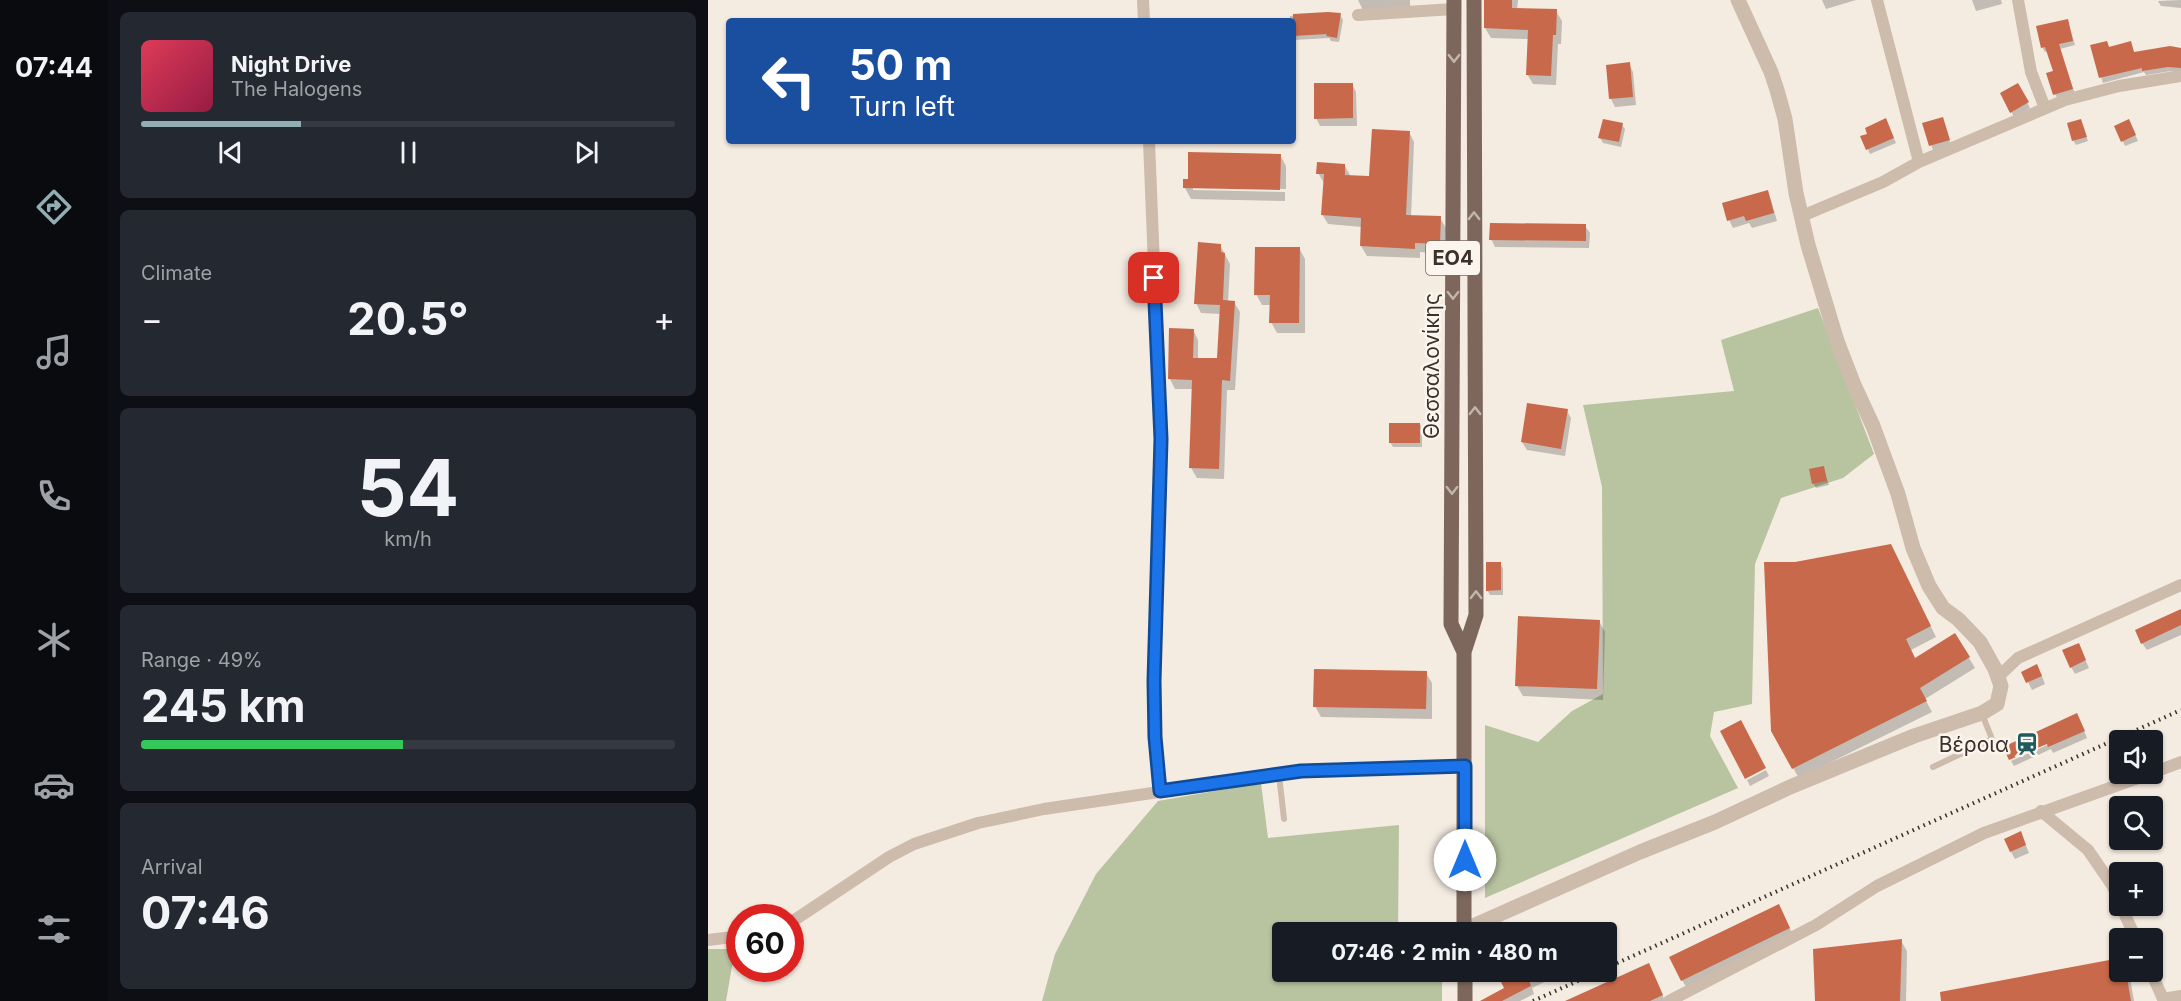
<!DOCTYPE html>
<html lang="en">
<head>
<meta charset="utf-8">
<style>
	:root { --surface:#171b24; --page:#242831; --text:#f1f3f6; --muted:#9ea1a6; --line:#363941; --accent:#92aeb2 }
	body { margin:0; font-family:Inter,sans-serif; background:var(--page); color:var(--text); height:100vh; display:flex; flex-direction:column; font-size:22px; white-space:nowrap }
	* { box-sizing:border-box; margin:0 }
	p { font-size:20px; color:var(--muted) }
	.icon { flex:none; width:33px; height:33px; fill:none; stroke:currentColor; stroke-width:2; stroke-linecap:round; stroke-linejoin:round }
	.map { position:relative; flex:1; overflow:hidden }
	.side { display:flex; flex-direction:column; gap:12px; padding:12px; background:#0d0f14; width:600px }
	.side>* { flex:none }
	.top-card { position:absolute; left:18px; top:18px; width:570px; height:126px; border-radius:6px; box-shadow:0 2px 4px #0004; background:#1a4fa0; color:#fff; overflow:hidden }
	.buttons { position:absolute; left:1401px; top:730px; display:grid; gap:12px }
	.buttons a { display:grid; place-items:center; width:54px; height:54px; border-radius:6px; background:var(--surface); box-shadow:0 2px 4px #0004; font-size:30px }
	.speed { position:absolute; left:18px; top:904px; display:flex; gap:12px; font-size:30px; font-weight:700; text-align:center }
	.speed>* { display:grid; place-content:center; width:78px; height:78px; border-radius:50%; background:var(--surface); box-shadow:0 2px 4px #0004; line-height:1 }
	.speed .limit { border:9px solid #d22; background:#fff; color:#111 }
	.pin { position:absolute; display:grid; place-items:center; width:51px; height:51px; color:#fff; margin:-26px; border-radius:12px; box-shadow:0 3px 9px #0006 }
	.me { position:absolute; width:66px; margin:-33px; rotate:0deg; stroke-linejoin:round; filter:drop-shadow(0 0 4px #0008) }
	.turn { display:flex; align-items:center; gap:21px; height:126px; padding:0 24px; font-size:27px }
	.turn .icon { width:78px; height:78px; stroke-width:2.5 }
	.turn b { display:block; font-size:42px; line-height:51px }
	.big { font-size:45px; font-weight:700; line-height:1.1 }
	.side .widget { flex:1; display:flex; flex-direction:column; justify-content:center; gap:9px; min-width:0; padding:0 21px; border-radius:9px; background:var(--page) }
	.side .dial { align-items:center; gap:0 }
	.dial b { font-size:78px; line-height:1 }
	.song { display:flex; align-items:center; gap:18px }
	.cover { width:72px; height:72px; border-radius:9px; background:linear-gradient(135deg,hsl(350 70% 55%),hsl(340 70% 35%)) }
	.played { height:6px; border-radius:3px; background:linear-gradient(90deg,var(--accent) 30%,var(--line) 30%) }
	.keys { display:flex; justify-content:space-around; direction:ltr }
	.heat { display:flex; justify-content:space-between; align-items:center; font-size:33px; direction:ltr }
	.charge { height:9px; border-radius:4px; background:linear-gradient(90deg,#34c759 49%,var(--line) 0) }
	.trip { position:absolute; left:564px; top:922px; width:345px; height:60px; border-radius:6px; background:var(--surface); box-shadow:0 2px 4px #0004; font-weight:700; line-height:60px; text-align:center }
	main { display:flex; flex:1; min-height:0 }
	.dock { display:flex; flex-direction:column; width:108px; justify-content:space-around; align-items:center; background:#090b0e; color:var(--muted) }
	.dock .icon { width:42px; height:42px }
	.dock .current { color:var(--accent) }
	.dock b { font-size:27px; color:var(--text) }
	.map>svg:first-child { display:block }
</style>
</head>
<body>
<main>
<nav class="dock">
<b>07:44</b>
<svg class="icon current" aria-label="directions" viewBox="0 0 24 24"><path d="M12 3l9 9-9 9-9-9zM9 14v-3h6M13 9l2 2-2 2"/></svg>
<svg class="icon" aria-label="music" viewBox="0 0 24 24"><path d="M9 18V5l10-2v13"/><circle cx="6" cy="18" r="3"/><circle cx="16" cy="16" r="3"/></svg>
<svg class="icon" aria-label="phone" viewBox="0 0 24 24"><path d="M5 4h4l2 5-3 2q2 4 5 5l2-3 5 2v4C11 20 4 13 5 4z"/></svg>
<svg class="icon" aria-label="climate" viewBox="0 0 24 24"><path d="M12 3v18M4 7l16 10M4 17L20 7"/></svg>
<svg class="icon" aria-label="car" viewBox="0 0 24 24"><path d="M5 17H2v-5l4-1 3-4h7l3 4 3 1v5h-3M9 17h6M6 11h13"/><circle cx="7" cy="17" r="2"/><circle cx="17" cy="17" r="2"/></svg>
<svg class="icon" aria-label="filters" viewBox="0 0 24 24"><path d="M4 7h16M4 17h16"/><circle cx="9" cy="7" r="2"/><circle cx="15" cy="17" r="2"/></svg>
</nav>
<section class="side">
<div class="widget">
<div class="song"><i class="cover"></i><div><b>Night Drive</b><p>The Halogens</p></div></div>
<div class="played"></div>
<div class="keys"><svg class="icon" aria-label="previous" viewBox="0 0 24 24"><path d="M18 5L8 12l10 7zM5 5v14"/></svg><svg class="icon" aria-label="pause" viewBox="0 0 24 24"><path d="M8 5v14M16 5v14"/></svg><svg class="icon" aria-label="next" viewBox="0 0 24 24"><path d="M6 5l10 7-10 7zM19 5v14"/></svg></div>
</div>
<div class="widget"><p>Climate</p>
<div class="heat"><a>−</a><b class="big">20.5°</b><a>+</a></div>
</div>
<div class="widget dial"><b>54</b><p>km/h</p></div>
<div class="widget"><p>Range · 49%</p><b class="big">245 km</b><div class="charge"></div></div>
<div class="widget"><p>Arrival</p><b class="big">07:46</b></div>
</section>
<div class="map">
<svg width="1473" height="1001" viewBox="0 0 1473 1001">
	<rect width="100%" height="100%" fill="#f4ebe1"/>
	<!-- green -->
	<path fill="#b8c4a0" d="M1110 308 1166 454 1135 478 1073 498 1047 564 1044 704 1006 712 1002 736 1030 788 777 898V725L830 742 864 711 895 694 894 487 875 405 1026 391 1013 340Z
		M553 783 560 838 691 825 690 933H574V972H734V1001H334L347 954 388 874 450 801Z
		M0 949H27L18 1001H0Z"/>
	<!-- shadow -->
	<path fill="#0003" d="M650 0H702V11L656 12Z
		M777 0H810L809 10 848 11 854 21 853 44H850L848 85 825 84 819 74 821 39 783 38 777 28Z
		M1114 0H1148L1118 9Z
		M1264 0H1293L1294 4 1268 11Z
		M1473 0V8L1453 6 1450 1Z
		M620 13 632 15 635 20 631 42 623 41 621 38 586 40 585 21H582V16Z
		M1360 21 1367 45 1352 49 1367 94 1350 99 1347 94V72L1340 51 1337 52 1334 47Z
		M1399 42 1401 47 1422 43 1427 54 1473 50V72L1463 71 1438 75 1436 72 1395 83 1383 46Z
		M921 64 925 72 928 105 907 107 903 99 900 66Z
		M644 84 648 92 649 126H612L608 118Z
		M1310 85 1322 108 1306 117 1294 94Z
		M1234 119 1243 145 1225 150 1216 124Z
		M1373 121 1380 141 1368 145 1365 140Z
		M914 125 917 129 913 147 895 143 892 138Z
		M1180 125 1188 143 1162 154 1154 137Z
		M1423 126 1430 141 1417 146 1408 127Z
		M701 132 706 142 703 217 732 218 738 228 737 254 712 252V258L659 256 653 246 654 227 620 224 614 214 616 183 610 173 637 166 643 177 663 178Z
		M572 155 578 166V189L485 187V190L577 192V201L483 199 477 188V180Z
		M1059 192 1063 200 1069 221 1044 228 1041 223 1025 228 1021 220Z
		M877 226 882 233 881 248 787 247 783 239Z
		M512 245 522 264 520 302H526L532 312 527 390H519L516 479 489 478 483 468 485 389H467L462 379 485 330 490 340V360H510L513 314 493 313 488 303Z
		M591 248 597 259V333H569L563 322V305H554L548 294Z
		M859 411 863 418 857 456 819 450 814 442Z
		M712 424 714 429V447H685L682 442Z
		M1115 467 1121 485 1108 488 1105 483Z
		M1188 556 1228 637 1203 650 1207 660 1247 635 1267 668 1217 699 1224 712 1091 778 1085 768 1087 564Z
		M792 563 795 568V595H782L779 590Z
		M1473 611V635L1439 650 1434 643Z
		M891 621 897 632 895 700 815 696 809 686Z
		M1374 653 1381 668 1367 674 1363 667Z
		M718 673 724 683V719L613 717 607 706Z
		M1333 674 1337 684 1324 690 1320 682Z
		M1372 721 1379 738 1345 753 1343 749 1306 766 1303 761 1346 742Z
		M1058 770 1061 776 1042 786 1039 780Z
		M1316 841 1321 853 1307 859 1303 852Z
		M1076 917 1087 939 980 990 974 980Z
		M1193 941 1199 951 1198 1001H1108Z
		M797 972H852L853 974 824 988 826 994 812 1001H788L798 989Z
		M1412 972H1421L1426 1001H1235Z
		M945 973 957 1001H860Z"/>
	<!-- building -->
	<path fill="#c8694b" d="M776 0H804V8L849 9 848 35H845L843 76 818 75 820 30 776 28Z
		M620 12 633 13 629 38 618 36 619 34 585 36V14Z
		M1360 19 1365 41 1351 44 1365 89 1345 95 1338 73 1345 71 1337 47 1333 48 1328 26Z
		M1399 41 1401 47 1423 41 1426 52 1462 46 1473 48V68L1460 67 1434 71V68L1391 78 1382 45Z
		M922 62 925 97 901 99 898 65Z
		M606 83H645V118L606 119Z
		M1310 83 1321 102 1302 113 1292 93Z
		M1235 117 1242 140 1221 146 1214 123Z
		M1178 118 1186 138 1158 150 1152 136 1159 134 1157 128Z
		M895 119 915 123 911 142 890 138Z
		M1373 119 1379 137 1364 141 1359 123Z
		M1421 119 1428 135 1413 142 1406 126Z
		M664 129 702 131 698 215 733 216 732 244 707 243V249L652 246 653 218 613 215 616 174H608L609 162 637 164V175L661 176Z
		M480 152 573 154 572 190 475 188V179H480Z
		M1060 190 1066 213 1038 221 1036 216 1019 221 1014 203Z
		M782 223 878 224V241L781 240Z
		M490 242 513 244V252L517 253 515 300 527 301 522 381 514 380 511 469 481 468 484 380 460 379 461 328 486 329 485 358H509L512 305 486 304Z
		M547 247H592L591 323H561L562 295H546Z
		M819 403 860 409 853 449 813 442Z
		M681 423H712V443H681Z
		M1116 466 1119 481 1104 484 1101 469Z
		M1183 544 1223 626 1198 639 1207 658 1247 633 1262 657 1212 688 1219 701 1084 769 1063 731 1056 562H1087Z
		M778 562H793V590L778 591Z
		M1473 609V625L1433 644 1427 630Z
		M810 616 892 620 889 689 807 686Z
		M1371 643 1378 660 1362 668 1354 650Z
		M1329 664 1334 676 1318 683 1313 672Z
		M606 669 719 671 718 709 605 707Z
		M1369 713 1377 731 1340 747 1339 744 1301 760 1295 747Z
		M1033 720 1058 768 1037 779 1012 731Z
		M1313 831 1318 845 1302 852 1296 839Z
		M1071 904 1082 928 973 981 961 957Z
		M1194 939 1192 1001H1107L1105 949Z
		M1412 958V972H1418L1423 1001H1233L1232 992Z
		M941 963 955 995 942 1001H857Z
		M788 972H836L821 980 823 986 794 1001H772L796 988Z"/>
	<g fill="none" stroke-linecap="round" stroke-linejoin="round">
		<!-- service -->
		<path stroke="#cdbbac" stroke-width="6" d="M1225 767 1284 739 1274 714
			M571 775 576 819"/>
		<!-- minor -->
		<path stroke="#cdbbac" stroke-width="12" d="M435 0 436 21
			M1169 0 1211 162
			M1310 0 1323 72 1337 108
			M650 15 746 9
			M441 141 453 439 446 682 447 737 452 791
			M1094 216 1175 182 1211 162 1357 100 1411 86 1473 76
			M1290 677 1310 658 1473 585
			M1444 773 1473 762
			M1333 811 1380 850 1404 885 1412 902
			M1413 906 1428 939
			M82 923 181 857 206 844 270 823 336 809 593 771 757 766
			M0 940 32 936
			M1443 972 1456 1001
			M1455 999 1473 996
			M961 1001 1108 925 1169 886 1276 833 1441 774"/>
		<!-- tertiary -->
		<path stroke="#cdbbac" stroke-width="15" d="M756 930 932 852 1007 822 1082 787 1206 736 1274 713 1289 704 1293 686 1287 669 1272 642 1250 619 1235 608 1221 586 1205 548 1190 494 1165 426 1146 385 1129 341 1100 245 1088 193 1077 119 1069 90 1063 72 1030 0"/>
		<!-- primary -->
		<path stroke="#7d675c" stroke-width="15" d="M746 0 743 624 756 652
			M756 933V652L768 615 766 0
			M757 972V1001"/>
		<!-- rail -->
		<path stroke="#3b302b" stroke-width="4" stroke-dasharray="1.5 4.5" stroke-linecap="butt" d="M898 968 1473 710
			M825 1001 890 972"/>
	</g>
	<!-- one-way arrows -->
	<defs><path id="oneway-chevron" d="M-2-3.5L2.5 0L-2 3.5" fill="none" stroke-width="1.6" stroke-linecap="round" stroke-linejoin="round" transform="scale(1.5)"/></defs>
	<g stroke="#c2b5ac">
		<use href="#oneway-chevron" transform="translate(746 58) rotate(90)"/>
		<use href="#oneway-chevron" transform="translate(766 216) rotate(-90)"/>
		<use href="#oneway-chevron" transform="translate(745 295) rotate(90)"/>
		<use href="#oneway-chevron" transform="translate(767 411) rotate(-90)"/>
		<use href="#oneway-chevron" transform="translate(744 490) rotate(90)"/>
		<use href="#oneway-chevron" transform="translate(768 595) rotate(-90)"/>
	</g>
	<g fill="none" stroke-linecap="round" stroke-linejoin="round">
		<!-- route casing -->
		<g stroke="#114b97" stroke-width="15">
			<path id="route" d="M446 278 453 439 446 681 447 737 452 791 593 771 757 766V860"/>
		</g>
		<!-- route -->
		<use href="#route" stroke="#1a73e8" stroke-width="10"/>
	</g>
	<!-- icons -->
	<defs>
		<g id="station-bare" transform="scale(1.8)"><path d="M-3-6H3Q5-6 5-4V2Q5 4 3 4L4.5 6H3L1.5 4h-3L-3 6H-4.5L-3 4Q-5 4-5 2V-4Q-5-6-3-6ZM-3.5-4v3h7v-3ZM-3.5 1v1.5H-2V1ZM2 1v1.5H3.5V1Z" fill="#1f5a5e" stroke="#fbf5ee" stroke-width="2.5" paint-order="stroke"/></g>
	</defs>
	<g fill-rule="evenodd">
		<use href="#station-bare" x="1319" y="744"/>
	</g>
	<g text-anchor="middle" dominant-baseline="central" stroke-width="5" stroke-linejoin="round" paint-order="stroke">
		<!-- shield labels -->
		<rect fill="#fbf5ee" stroke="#756b66" stroke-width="1.5" x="718" y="241" width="54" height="34" rx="4.5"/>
		<g font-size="20" font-weight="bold" fill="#3b302b">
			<text x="745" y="258">ΕΟ4</text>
		</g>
		<!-- street labels -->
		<g font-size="21" fill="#3b302b" stroke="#fbf5ee">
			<text transform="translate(723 366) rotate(-90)">Θεσσαλονίκης</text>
		</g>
		<!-- poi labels -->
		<g font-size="21" fill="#3b302b" stroke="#fbf5ee" text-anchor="end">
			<text x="1301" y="744">Βέροια</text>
		</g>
	</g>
</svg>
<div class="buttons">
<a><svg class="icon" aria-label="sound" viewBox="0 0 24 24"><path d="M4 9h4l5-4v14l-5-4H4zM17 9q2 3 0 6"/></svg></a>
<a><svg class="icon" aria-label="search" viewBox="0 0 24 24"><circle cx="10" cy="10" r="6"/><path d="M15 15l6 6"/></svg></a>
<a>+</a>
<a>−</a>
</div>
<div class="speed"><div class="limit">60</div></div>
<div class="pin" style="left:446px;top:278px;background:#d93025"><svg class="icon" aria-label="arrive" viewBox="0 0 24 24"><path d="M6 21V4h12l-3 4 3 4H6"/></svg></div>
<svg class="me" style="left:757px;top:860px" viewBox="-20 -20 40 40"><circle r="19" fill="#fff"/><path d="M0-13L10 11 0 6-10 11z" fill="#1a73e8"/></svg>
<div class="trip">07:46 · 2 min · 480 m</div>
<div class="top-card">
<div class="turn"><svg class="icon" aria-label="left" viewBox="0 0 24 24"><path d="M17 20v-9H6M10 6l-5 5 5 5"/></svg><div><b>50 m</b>Turn left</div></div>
</div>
</div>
</main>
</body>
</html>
